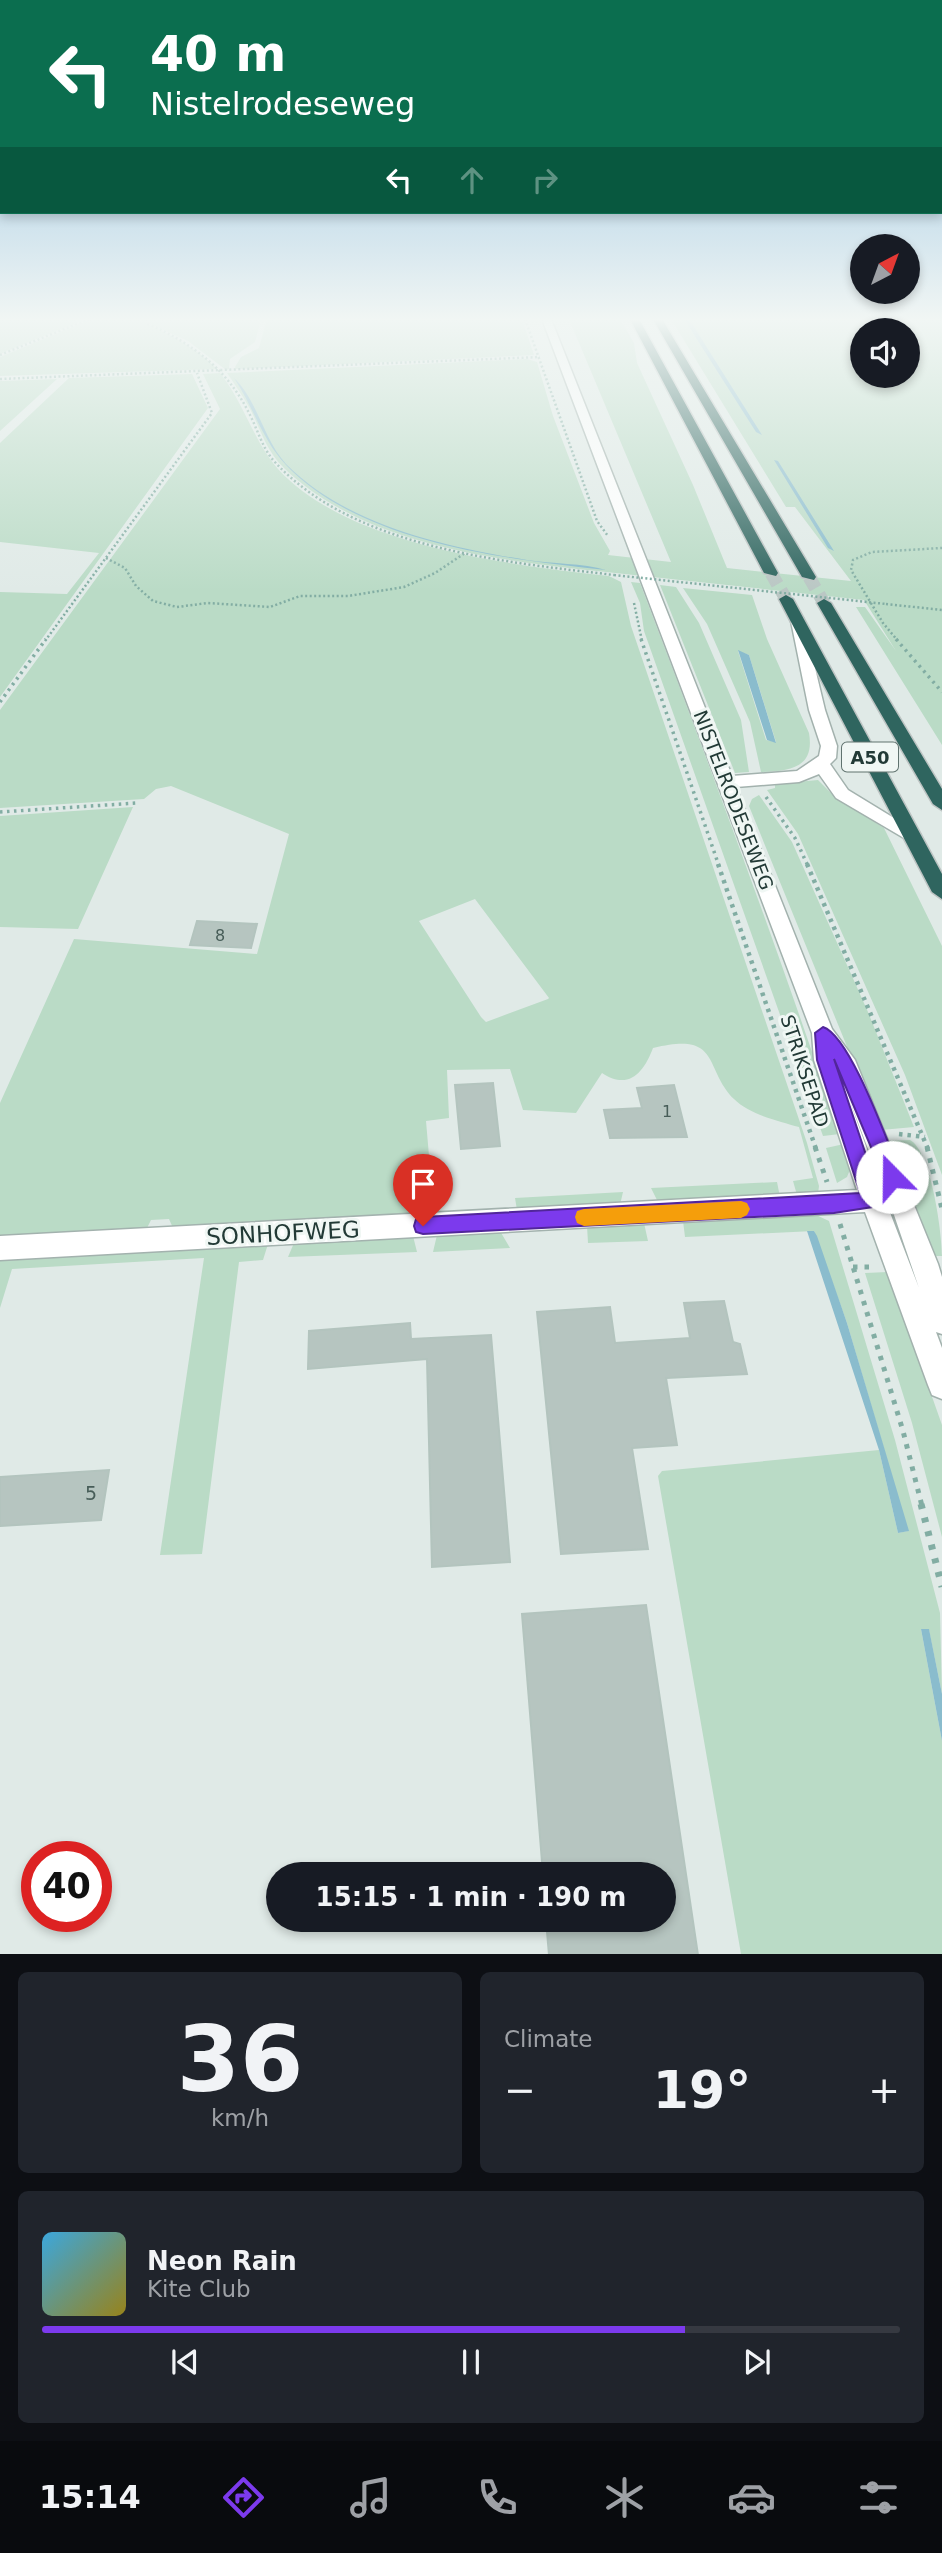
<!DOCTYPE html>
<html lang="en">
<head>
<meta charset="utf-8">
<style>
	:root { --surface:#171b24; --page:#20242c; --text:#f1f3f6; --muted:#9ea1a6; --line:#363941; --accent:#7c3aed }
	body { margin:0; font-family:"DejaVu Sans",sans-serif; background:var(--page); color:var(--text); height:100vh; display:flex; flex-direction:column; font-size:26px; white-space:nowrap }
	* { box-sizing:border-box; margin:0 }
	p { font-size:23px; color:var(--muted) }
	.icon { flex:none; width:38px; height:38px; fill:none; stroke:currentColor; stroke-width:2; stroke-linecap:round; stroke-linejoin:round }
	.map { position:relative; height:1954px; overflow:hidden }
	.drawer { display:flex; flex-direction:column; gap:18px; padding:18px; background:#0d0f14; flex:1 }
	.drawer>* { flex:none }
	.hud { position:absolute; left:0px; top:0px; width:943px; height:214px; box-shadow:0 4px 10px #0003; background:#0b6e4f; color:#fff; overflow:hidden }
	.needle { width:46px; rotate:41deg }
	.fabs { position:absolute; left:850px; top:234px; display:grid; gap:14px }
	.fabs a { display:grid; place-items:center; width:70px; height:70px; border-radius:50%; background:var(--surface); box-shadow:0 4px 10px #0003; font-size:35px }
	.speed { position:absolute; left:21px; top:1841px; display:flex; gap:14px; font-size:35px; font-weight:700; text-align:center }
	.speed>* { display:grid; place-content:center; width:91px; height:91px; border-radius:50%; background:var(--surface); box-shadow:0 4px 10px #0003; line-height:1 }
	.speed .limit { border:10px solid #d22; background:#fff; color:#111 }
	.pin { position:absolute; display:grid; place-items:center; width:60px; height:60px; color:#fff; margin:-72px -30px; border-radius:50% 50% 50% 0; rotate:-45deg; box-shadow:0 0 7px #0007 }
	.pin .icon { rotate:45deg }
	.me { position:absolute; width:77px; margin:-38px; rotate:338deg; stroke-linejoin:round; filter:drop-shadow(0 0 5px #0008) }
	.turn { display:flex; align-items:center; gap:24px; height:147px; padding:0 35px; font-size:32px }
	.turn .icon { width:91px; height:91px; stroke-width:2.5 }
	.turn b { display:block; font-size:49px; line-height:60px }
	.lanes { display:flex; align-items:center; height:66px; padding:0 35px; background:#0003; justify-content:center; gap:35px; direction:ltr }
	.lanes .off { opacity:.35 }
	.big { font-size:52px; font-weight:800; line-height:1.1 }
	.drawer .tile { flex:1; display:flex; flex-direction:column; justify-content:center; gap:10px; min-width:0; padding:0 24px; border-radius:10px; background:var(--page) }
	.drawer .dial { align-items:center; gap:0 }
	.dial b { font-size:91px; line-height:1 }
	.song { display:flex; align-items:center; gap:21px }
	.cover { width:84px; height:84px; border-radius:10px; background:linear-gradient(135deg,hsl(200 70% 55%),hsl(50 70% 35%)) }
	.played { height:7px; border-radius:4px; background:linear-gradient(90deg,var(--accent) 75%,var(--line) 75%) }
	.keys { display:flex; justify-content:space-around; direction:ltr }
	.heat { display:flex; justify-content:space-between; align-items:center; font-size:38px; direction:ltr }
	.drawer .tiles { flex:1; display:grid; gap:18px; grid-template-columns:1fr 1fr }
	.tile:last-child { grid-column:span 2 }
	.trip { position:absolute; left:266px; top:1862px; width:410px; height:70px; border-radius:35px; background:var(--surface); box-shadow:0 4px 10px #0003; font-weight:800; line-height:70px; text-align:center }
	.dock { display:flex; height:112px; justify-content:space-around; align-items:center; background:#090b0e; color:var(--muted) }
	.dock .icon { width:49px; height:49px }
	.dock .selected { color:var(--accent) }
	.dock b { font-size:32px; color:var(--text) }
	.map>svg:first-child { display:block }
</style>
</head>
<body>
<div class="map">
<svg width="942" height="1955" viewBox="0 0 942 1955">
	<rect width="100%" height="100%" fill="#e0eae7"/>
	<!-- green -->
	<path fill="#badbc6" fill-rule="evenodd" d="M0 319H85L0 354Z
		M92 319H146L147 324C173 336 196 348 217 369L0 376V357Z
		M148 319H261L255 342 230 359 229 369 226 370 188 341 150 324Z
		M267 319H522L534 355 236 369 235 367 241 357 259 348Z
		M569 319H620L634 343 637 363 693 485 727 568 851 581 795 507H786L671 319H942V745L856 607H865L896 651 864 600C791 592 717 584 643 576 527 563 373 554 284 468 266 451 261 430 250 409 243 396 235 385 227 373L527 359 537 362 553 416 594 523 610 551 608 555 671 562ZM863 331H908V376H863Z
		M220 373C244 403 253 440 278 469 348 546 510 565 609 576L621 582 631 626 807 1143 819 1186 818 1194 797 1195 793 1181 813 1178 799 1127C779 1121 750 1115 734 1099 703 1068 722 1031 653 1048 644 1072 629 1091 602 1073L576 1113 523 1110 510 1069 447 1070 449 1118 426 1121 434 1214 173 1228 169 1219 151 1220 146 1230 0 1237V1103L74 939 257 954 289 834 171 786 156 789 144 799 0 808V710L220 409 203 374ZM475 899 549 998 548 999 486 1022 481 1017 419 921Z
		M192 374 208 408 0 697V592L67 594 99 553 0 542V443L69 378Z
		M57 379 0 431V381Z
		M631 582 640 583C710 766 778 949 840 1134L823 1136 644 631 640 603Z
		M660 585 676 587 699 623 741 720 749 772 735 773Z
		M683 588 752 595 767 639 809 733C815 768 790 771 761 772L750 722 707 624ZM738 651 749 655 776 742 766 740Z
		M818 780 834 796 884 828 942 946V1175L905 1075 798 834 767 790 775 788V784Z
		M759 795 792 842 868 1012 914 1127 881 1130 749 806 752 799Z
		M133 807 78 929 0 927V816Z
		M910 1140C931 1151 942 1232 942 1256H931L897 1161 886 1141Z
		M844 1144 851 1167 847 1177 837 1183 826 1148Z
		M777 1182 780 1197 658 1202 651 1188Z
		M623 1192 620 1205 517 1210 515 1198Z
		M814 1214 829 1221 832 1231 895 1440 940 1613 942 1694 929 1630 921 1629 942 1741V1954H741L658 1476 662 1471 879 1450 898 1533 908 1531 847 1323 814 1231 685 1237 683 1221Z
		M644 1223 648 1241 588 1243 587 1226Z
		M500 1231 510 1248 433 1252 437 1235Z
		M413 1236 417 1252 288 1257 294 1243Z
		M268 1244 263 1260 239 1262 202 1554 160 1555 204 1258 12 1269 0 1308V1259Z
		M888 1272 942 1425V1537L912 1423 865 1273Z"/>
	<!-- water -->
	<path fill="#8abccd" d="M684 319H689L762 435 756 432Z
		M234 378C258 401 263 439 286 464 346 525 445 547 527 560 552 564 583 563 606 570 504 559 361 543 286 465 262 440 253 406 234 378Z
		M774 460 778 461 834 551 828 548Z
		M738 650 749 655 776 743 767 740Z
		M807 1231H814L817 1236 847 1323 909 1531 898 1533 879 1450Z
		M921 1629H929L942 1694V1741Z"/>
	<!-- building -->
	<path fill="#b6c5c0" stroke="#b3c4be" stroke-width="2" d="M197 921 257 924 251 948 190 945Z
		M493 1083 500 1146 461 1149 455 1085Z
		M674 1085 687 1137 610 1138 604 1110 642 1108 637 1088Z
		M724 1301 733 1342 740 1344 747 1374 666 1378 677 1445 632 1448 648 1549 561 1554 537 1312 610 1307 615 1343 690 1338 684 1303Z
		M410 1323 411 1339 491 1335 510 1562 432 1567 427 1359 308 1369 309 1331Z
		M109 1470 101 1520 0 1526V1477Z
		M646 1605 698 1955H549L546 1920H663V1874H543L522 1614Z"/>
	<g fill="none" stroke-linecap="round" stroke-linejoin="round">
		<!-- highway-tunnel -->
		<path stroke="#bac7c4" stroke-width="13" stroke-dasharray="13 7" stroke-linecap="butt" d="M771 573 786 599
			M809 577 824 603"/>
		<!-- minor casing -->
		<g stroke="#a3b2ae" stroke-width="3">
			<path id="minor" d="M542 319H551L732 776 797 771 819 756 821 746 809 710 791 621 798 617 803 618 825 710 837 746 836 758 830 764 848 790 920 834 911 840 904 838 836 798 819 774 799 782 736 787 832 1029 855 1060 938 1264 942 1277V1334L936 1332 942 1348V1399L932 1395 928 1385 865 1212 0 1260V1236L857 1190 814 1060 812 1033ZM849 1099 883 1188H881ZM892 1209 919 1288 889 1210Z"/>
		</g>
		<!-- highway casing -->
		<g stroke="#bdc4c3" stroke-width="3">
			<path id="highway" d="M630 319H639L778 573 776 576 764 573Z
				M653 319H662L816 577 814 580 802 577Z
				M786 595 793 599 942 874V899L932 892 779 599Z
				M824 599 831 603 942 789V810L933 804 817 603Z"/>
		</g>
		<!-- path-far4 -->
		<path stroke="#82ada3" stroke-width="2.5" stroke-dasharray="2 2.5" stroke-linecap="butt" d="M147 319 148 324C192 343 227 369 249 413 257 428 262 447 273 460 352 548 503 562 614 575
			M525 319 597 521 608 536
			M0 355 89 319
			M0 379 540 357
			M106 558 125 568 136 586 153 601 177 607 208 603 270 607 300 596H348L404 587 435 573 465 553
			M634 603 642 641
			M886 604 942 610
			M45 641 212 413 197 373
			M898 641 883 623 851 570 853 560 872 552 942 548"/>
		<!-- path-far3 -->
		<path stroke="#82ada3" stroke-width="3.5" stroke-dasharray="2.5 4.5" stroke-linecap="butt" d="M641 639 719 866
			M896 639 942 692
			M0 702 46 639
			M766 797 795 838 808 866
			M0 812 137 803"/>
		<!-- path-far2 -->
		<path stroke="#82ada3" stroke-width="4.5" stroke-dasharray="3.5 5" stroke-linecap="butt" d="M718 864 816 1149
			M807 864 928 1149
			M899 1134 925 1137"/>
		<!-- path-far1 -->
		<path stroke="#82ada3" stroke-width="5" stroke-dasharray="4.5 7" stroke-linecap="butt" d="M815 1147 827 1182
			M927 1147 942 1209
			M840 1224 903 1431 922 1506
			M853 1267H873"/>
		<!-- path -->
		<path stroke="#82ada3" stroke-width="7" stroke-dasharray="5 9" stroke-linecap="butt" d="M921 1504 942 1587"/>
		<!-- minor -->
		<use href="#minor" fill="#fff" fill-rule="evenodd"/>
		<!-- highway -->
		<use href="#highway" fill="#2f655f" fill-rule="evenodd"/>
		<!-- path-bridge -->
		<path stroke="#82ada3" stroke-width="2.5" stroke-dasharray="2 2.5" stroke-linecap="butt" d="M614 575 886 604"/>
	</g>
	<!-- sky -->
	<linearGradient id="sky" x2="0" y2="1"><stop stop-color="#82b7dd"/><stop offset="0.54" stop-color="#f1f6f4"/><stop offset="1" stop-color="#f1f6f4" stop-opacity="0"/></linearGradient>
	<rect width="942" height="592" fill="url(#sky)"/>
	<!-- route -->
	<path fill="#7c3aed" stroke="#51269a" stroke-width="2" d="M823 1027C851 1036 889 1147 902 1177L899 1183 892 1185 886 1183 834 1059 881 1200 879 1206 834 1213 423 1234 416 1232 414 1226 416 1219 423 1217 860 1193 817 1060 815 1033Z"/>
	<!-- slow -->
	<path fill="#f59e0b" d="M741 1201 747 1203 750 1209 747 1215 741 1218 584 1226 577 1223 575 1217 577 1211 584 1209Z"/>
	<g text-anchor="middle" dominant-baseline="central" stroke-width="6" stroke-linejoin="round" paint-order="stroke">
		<!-- number labels -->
		<g font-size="16" fill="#475d58">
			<text x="220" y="935">8</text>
			<text x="667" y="1111">1</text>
		</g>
		<!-- shield labels -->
		<rect fill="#f0f7f4" stroke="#60736f" stroke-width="2" x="842" y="742.5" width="56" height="29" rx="5"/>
		<g font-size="18" font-weight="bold" fill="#223a36">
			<text x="870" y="757">A50</text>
		</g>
		<!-- street labels -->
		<g font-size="19" fill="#223a36" stroke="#f0f7f4">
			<text transform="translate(734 800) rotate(69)">NISTELRODESEWEG</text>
			<text transform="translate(805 1071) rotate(72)">STRIKSEPAD</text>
		</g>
		<!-- near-number labels -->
		<g font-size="19" fill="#475d58">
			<text x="91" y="1493">5</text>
		</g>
		<!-- near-street labels -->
		<g font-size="23" fill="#223a36" stroke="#f0f7f4">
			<text transform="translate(283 1233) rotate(-3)">SONHOFWEG</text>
		</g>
	</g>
</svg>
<div class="fabs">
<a><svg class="needle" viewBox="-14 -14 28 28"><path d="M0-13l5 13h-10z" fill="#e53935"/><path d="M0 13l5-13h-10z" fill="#9ea1a6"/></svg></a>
<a><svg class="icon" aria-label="sound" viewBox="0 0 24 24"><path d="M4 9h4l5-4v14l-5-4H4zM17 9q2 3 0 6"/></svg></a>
</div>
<div class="speed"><div class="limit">40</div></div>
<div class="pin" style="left:423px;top:1226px;background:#d93025"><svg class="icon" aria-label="arrive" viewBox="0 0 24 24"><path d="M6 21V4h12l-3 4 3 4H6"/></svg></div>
<svg class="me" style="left:892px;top:1177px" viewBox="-20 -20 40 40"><circle r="19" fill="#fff"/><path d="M0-13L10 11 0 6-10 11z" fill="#7c3aed"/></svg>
<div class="trip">15:15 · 1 min · 190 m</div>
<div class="hud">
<div class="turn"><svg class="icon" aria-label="left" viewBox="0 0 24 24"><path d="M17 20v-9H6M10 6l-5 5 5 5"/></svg><div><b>40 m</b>Nistelrodeseweg</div></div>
<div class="lanes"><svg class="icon" aria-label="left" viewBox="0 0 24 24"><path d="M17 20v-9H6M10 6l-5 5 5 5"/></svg><svg class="icon off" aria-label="ahead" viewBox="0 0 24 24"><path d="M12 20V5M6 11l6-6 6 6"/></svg><svg class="icon off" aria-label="right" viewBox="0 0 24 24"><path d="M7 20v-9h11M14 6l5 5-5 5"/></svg></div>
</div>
</div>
<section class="drawer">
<div class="tiles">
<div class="tile dial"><b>36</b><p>km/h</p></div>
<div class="tile"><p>Climate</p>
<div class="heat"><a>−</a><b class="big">19°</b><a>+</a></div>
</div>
<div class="tile">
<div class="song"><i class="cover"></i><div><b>Neon Rain</b><p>Kite Club</p></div></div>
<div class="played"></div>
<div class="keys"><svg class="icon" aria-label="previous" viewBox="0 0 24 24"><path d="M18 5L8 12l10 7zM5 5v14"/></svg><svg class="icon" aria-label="pause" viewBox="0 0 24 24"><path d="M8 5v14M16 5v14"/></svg><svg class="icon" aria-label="next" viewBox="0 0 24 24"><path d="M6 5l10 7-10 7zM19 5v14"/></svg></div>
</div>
</div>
</section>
<nav class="dock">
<b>15:14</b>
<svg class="icon selected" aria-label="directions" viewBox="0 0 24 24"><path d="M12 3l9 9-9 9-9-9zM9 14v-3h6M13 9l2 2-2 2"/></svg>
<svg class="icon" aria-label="music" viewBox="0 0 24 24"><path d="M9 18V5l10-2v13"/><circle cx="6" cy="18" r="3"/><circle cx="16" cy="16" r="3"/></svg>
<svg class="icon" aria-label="phone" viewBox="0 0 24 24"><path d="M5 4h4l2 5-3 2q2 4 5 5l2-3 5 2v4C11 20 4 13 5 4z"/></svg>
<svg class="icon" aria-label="climate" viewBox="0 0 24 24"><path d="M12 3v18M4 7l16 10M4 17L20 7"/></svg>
<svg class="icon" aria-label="car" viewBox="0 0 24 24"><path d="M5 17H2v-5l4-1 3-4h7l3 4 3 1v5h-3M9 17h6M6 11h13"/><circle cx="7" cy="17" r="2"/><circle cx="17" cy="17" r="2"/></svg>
<svg class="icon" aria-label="filters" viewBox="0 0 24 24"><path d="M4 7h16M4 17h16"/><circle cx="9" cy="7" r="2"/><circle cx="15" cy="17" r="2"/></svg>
</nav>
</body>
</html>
